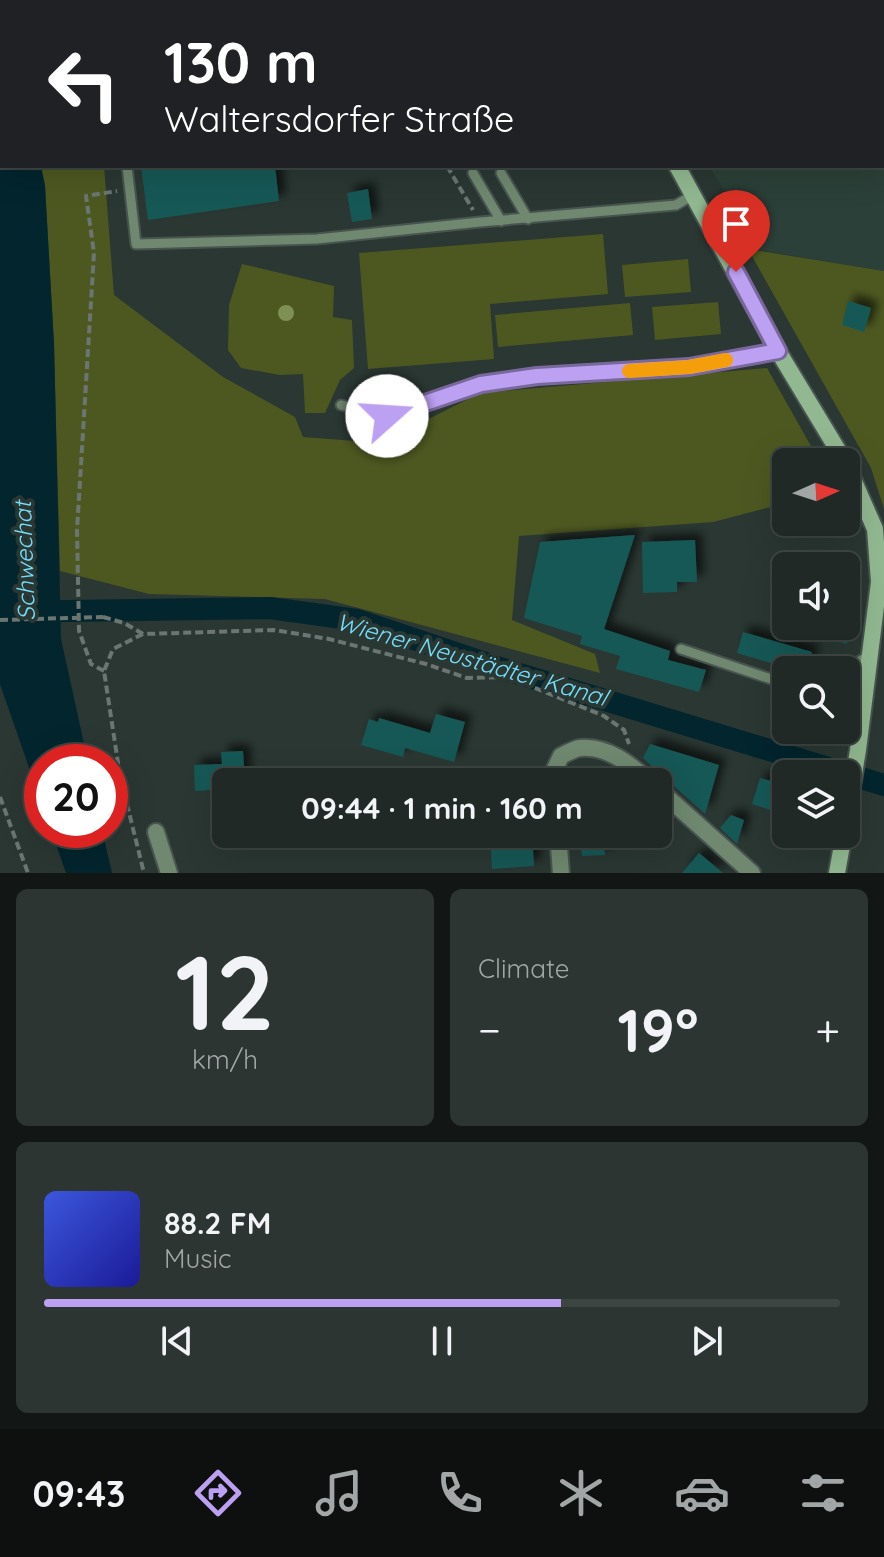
<!DOCTYPE html>
<html lang="en">
<head>
<meta charset="utf-8">
<style>
	:root { --surface:#202926; --page:#2d3532; --text:#f1f3f6; --muted:#a2a6a7; --line:#3d4543; --accent:#bca0f2 }
	body { margin:0; font-family:Quicksand,sans-serif; background:var(--page); color:var(--text); height:100vh; display:flex; flex-direction:column; font-size:30px; white-space:nowrap }
	* { box-sizing:border-box; margin:0 }
	p { font-size:26px; color:var(--muted) }
	.icon { flex:none; width:44px; height:44px; fill:none; stroke:currentColor; stroke-width:2; stroke-linecap:round; stroke-linejoin:round }
	.map { position:relative; height:873px; overflow:hidden }
	.panel { display:flex; flex-direction:column; gap:16px; padding:16px; background:#121715; flex:1 }
	.panel>* { flex:none }
	.banner { position:absolute; left:0px; top:0px; width:884px; height:168px; box-shadow:0 8px 32px #0002,0 0 0 2px var(--line); background:#202124; color:#fff; overflow:hidden }
	.needle { width:52px; rotate:87deg }
	.buttons { position:absolute; left:772px; top:448px; display:grid; gap:16px }
	.buttons a { display:grid; place-items:center; width:88px; height:88px; border-radius:12px; background:var(--surface); box-shadow:0 8px 32px #0002,0 0 0 2px var(--line); font-size:40px }
	.speed { position:absolute; left:24px; top:744px; display:flex; gap:16px; font-size:40px; font-weight:700; text-align:center }
	.speed>* { display:grid; place-content:center; width:104px; height:104px; border-radius:50%; background:var(--surface); box-shadow:0 8px 32px #0002,0 0 0 2px var(--line); line-height:1 }
	.speed .limit { border:12px solid #d22; background:#fff; color:#111 }
	.pin { position:absolute; display:grid; place-items:center; width:68px; height:68px; color:#fff; margin:-82px -34px; border-radius:50% 50% 50% 0; rotate:-45deg; box-shadow:0 0 8px #0007 }
	.pin .icon { rotate:45deg }
	.me { position:absolute; width:88px; margin:-44px; rotate:71deg; stroke-linejoin:round; filter:drop-shadow(0 0 6px #0008) }
	.turn { display:flex; align-items:center; gap:28px; height:168px; padding:0 32px; font-size:36px }
	.turn .icon { width:104px; height:104px; stroke-width:2.5 }
	.turn b { display:block; font-size:56px; line-height:68px }
	.big { font-size:60px; font-weight:700; line-height:1.1 }
	.panel .tile { flex:1; display:flex; flex-direction:column; justify-content:center; gap:12px; min-width:0; padding:0 28px; border-radius:12px; background:var(--page) }
	.panel .dial { align-items:center; gap:0 }
	.dial b { font-size:104px; line-height:1 }
	.song { display:flex; align-items:center; gap:24px }
	.cover { width:96px; height:96px; border-radius:12px; background:linear-gradient(135deg,hsl(230 70% 55%),hsl(240 70% 35%)) }
	.played { height:8px; border-radius:4px; background:linear-gradient(90deg,var(--accent) 65%,var(--line) 65%) }
	.keys { display:flex; justify-content:space-around; direction:ltr }
	.heat { display:flex; justify-content:space-between; align-items:center; font-size:44px; direction:ltr }
	.panel .tiles { flex:1; display:grid; gap:16px; grid-template-columns:1fr 1fr }
	.tile:last-child { grid-column:span 2 }
	.trip { position:absolute; left:212px; top:768px; width:460px; height:80px; border-radius:12px; background:var(--surface); box-shadow:0 8px 32px #0002,0 0 0 2px var(--line); font-weight:700; line-height:80px; text-align:center }
	.menu { display:flex; height:128px; justify-content:space-around; align-items:center; background:#0d100f; color:var(--muted) }
	.menu .icon { width:56px; height:56px }
	.menu .current { color:var(--accent) }
	.menu b { font-size:36px; color:var(--text) }
	.map>svg:first-child { display:block }
</style>
</head>
<body>
<div class="map">
<svg width="884" height="873" viewBox="0 0 884 873">
	<defs>
		<filter id="shadow"><feDropShadow dx="7" dy="-7" stdDeviation="4" flood-color="#0009"/></filter>
	</defs>
	<rect width="100%" height="100%" fill="#2a3732"/>
	<!-- built -->
	<path fill="#2b4038" d="M882 59 884 60V271L748 248 735 208 709 166H882Z"/>
	<!-- green -->
	<path fill="#4d5821" d="M41 166H104L114 295 223 377 295 417 303 437 381 443 480 393 767 368 820 462H786V503L713 522 519 536 512 620 595 654 600 673 325 599 149 594 60 571 54 344 45 186Z
		M603 234 608 294 490 304 494 359 368 369 359 253Z
		M748 249 884 271V509L871 468Z
		M688 259 691 292 625 297 622 265Z
		M242 264 334 286 333 317 352 320 354 368 340 380 325 413H305L303 374 280 375 241 368 228 350 229 305Z
		M718 302 721 334 655 340 652 307Z
		M630 303 633 335 498 347 495 315Z"/>
	<!-- water -->
	<path fill="#03252e" d="M0 0H39V2H2V166H41L45 186 54 344 61 639 88 762H42V805L0 684Z
		M51 830H102L112 873H66Z"/>
	<g fill="none" stroke-linecap="round" stroke-linejoin="round">
		<!-- canal -->
		<path stroke="#03252e" stroke-width="22" d="M0 612 270 608 357 620 500 668 884 785"/>
	</g>
	<!-- building -->
	<path fill="#195856" filter="url(#shadow)" d="M141 166H275L279 201 148 220Z
		M368 189 372 219 352 222 347 193Z
		M848 301 871 308 864 332 842 325Z
		M635 535 604 629 670 651 668 660 706 670 699 692 616 669 620 656 580 644 582 636 524 618 540 542Z
		M695 540 697 582H677V592L643 593 642 542Z
		M801 626H852L847 644 800 630Z
		M743 632 812 652 807 670H795L737 653Z
		M436 714 465 722 454 762 405 748 403 757 361 745 369 719 378 722 379 718 430 733Z
		M650 744 719 765 705 814 643 758Z
		M243 751 245 782H226V789L195 791 194 765 222 764 221 752Z
		M760 778 786 785V815L752 804Z
		M731 815 744 820 737 844 720 828Z
		M490 834H532L534 866 492 869Z
		M580 834H603L605 855 582 856Z
		M699 853 723 873H682Z"/>
	<g fill="none" stroke-linecap="round" stroke-linejoin="round">
		<!-- lane casing -->
		<g stroke="#485450" stroke-width="13">
			<path id="lane" d="M116 0V2
				M127 166 136 244 317 239 480 222 676 205 693 195
				M473 173 501 221
				M501 173 528 219
				M341 405 387 416 481 384 537 376 689 367 778 351
				M681 649 786 684
				M846 670 871 654"/>
		</g>
		<!-- street casing -->
		<g stroke="#485450" stroke-width="20">
			<path id="street" d="M859 0 865 2
				M882 8 884 9
				M553 782V773L561 756C567 753 574 749 580 748 607 745 631 765 650 782
				M658 789 752 873
				M156 832 169 873
				M558 834 561 873"/>
		</g>
		<!-- secondary casing -->
		<g stroke="#485450" stroke-width="20">
			<path id="secondary" d="M579 0 580 2
				M677 166 778 351 845 462
				M846 463 875 529 879 582 858 750 846 822
				M837 873 844 834"/>
		</g>
		<!-- path -->
		<path stroke="#6b7672" stroke-width="4" stroke-dasharray="8 4" stroke-linecap="butt" d="M339 2 343 0
			M447 166 473 210
			M103 617 124 623 143 634 274 630 329 639 426 664 467 678 508 677 604 716 624 730 629 744
			M143 634 113 649 104 671 120 776 144 873
			M104 671 91 664 79 631 77 530 94 253 86 196 117 191
			M0 797 28 873"/>
		<!-- lane -->
		<use href="#lane" stroke="#70886f" stroke-width="9"/>
		<!-- street -->
		<use href="#street" stroke="#70886f" stroke-width="16"/>
		<!-- secondary -->
		<use href="#secondary" stroke="#91b890" stroke-width="16"/>
		<!-- tram -->
		<path stroke="#848e8a" stroke-width="2" d="M740 0 743 2
			M767 0 771 2
			M882 47 884 48
			M882 60 884 61"/>
		<!-- path-bridge -->
		<path stroke="#6b7672" stroke-width="4" stroke-dasharray="8 4" stroke-linecap="butt" d="M0 620 103 617"/>
	</g>
	<!-- trees -->
	<circle fill="#7e9054" cx="286" cy="313" r="8"/>
	<g fill="none" stroke-linecap="round" stroke-linejoin="round">
		<!-- route casing -->
		<g stroke="#7a689d" stroke-width="20">
			<path id="route" d="M387 416 481 384 537 376 689 367 778 351 736 272"/>
		</g>
		<!-- route -->
		<use href="#route" stroke="#bca0f2" stroke-width="14"/>
		<!-- slow -->
		<path stroke="#f59e0b" stroke-width="14" d="M629 371 689 367 726 360"/>
	</g>
	<g text-anchor="middle" dominant-baseline="central" stroke-width="8" stroke-linejoin="round" paint-order="stroke">
		<!-- water labels -->
		<g font-size="24" font-style="italic" fill="#73defb" stroke="#2a3732">
			<text transform="translate(24 561) rotate(-92)">Schwechat</text>
			<text transform="translate(472 659) rotate(16)">Wiener Neustädter Kanal</text>
		</g>
	</g>
</svg>
<div class="buttons">
<a><svg class="needle" viewBox="-14 -14 28 28"><path d="M0-13l5 13h-10z" fill="#e53935"/><path d="M0 13l5-13h-10z" fill="#a2a6a7"/></svg></a>
<a><svg class="icon" aria-label="sound" viewBox="0 0 24 24"><path d="M4 9h4l5-4v14l-5-4H4zM17 9q2 3 0 6"/></svg></a>
<a><svg class="icon" aria-label="search" viewBox="0 0 24 24"><circle cx="10" cy="10" r="6"/><path d="M15 15l6 6"/></svg></a>
<a><svg class="icon" aria-label="layers" viewBox="0 0 24 24"><path d="M12 4l9 5-9 5-9-5zM3 14l9 5 9-5"/></svg></a>
</div>
<div class="speed"><div class="limit">20</div></div>
<div class="pin" style="left:736px;top:272px;background:#d93025"><svg class="icon" aria-label="arrive" viewBox="0 0 24 24"><path d="M6 21V4h12l-3 4 3 4H6"/></svg></div>
<svg class="me" style="left:387px;top:416px" viewBox="-20 -20 40 40"><circle r="19" fill="#fff"/><path d="M0-13L10 11 0 6-10 11z" fill="#bca0f2"/></svg>
<div class="trip">09:44 · 1 min · 160 m</div>
<div class="banner">
<div class="turn"><svg class="icon" aria-label="left" viewBox="0 0 24 24"><path d="M17 20v-9H6M10 6l-5 5 5 5"/></svg><div><b>130 m</b>Waltersdorfer Straße</div></div>
</div>
</div>
<section class="panel">
<div class="tiles">
<div class="tile dial"><b>12</b><p>km/h</p></div>
<div class="tile"><p>Climate</p>
<div class="heat"><a>−</a><b class="big">19°</b><a>+</a></div>
</div>
<div class="tile">
<div class="song"><i class="cover"></i><div><b>88.2 FM</b><p>Music</p></div></div>
<div class="played"></div>
<div class="keys"><svg class="icon" aria-label="previous" viewBox="0 0 24 24"><path d="M18 5L8 12l10 7zM5 5v14"/></svg><svg class="icon" aria-label="pause" viewBox="0 0 24 24"><path d="M8 5v14M16 5v14"/></svg><svg class="icon" aria-label="next" viewBox="0 0 24 24"><path d="M6 5l10 7-10 7zM19 5v14"/></svg></div>
</div>
</div>
</section>
<nav class="menu">
<b>09:43</b>
<svg class="icon current" aria-label="directions" viewBox="0 0 24 24"><path d="M12 3l9 9-9 9-9-9zM9 14v-3h6M13 9l2 2-2 2"/></svg>
<svg class="icon" aria-label="music" viewBox="0 0 24 24"><path d="M9 18V5l10-2v13"/><circle cx="6" cy="18" r="3"/><circle cx="16" cy="16" r="3"/></svg>
<svg class="icon" aria-label="phone" viewBox="0 0 24 24"><path d="M5 4h4l2 5-3 2q2 4 5 5l2-3 5 2v4C11 20 4 13 5 4z"/></svg>
<svg class="icon" aria-label="climate" viewBox="0 0 24 24"><path d="M12 3v18M4 7l16 10M4 17L20 7"/></svg>
<svg class="icon" aria-label="car" viewBox="0 0 24 24"><path d="M5 17H2v-5l4-1 3-4h7l3 4 3 1v5h-3M9 17h6M6 11h13"/><circle cx="7" cy="17" r="2"/><circle cx="17" cy="17" r="2"/></svg>
<svg class="icon" aria-label="filters" viewBox="0 0 24 24"><path d="M4 7h16M4 17h16"/><circle cx="9" cy="7" r="2"/><circle cx="15" cy="17" r="2"/></svg>
</nav>
</body>
</html>
